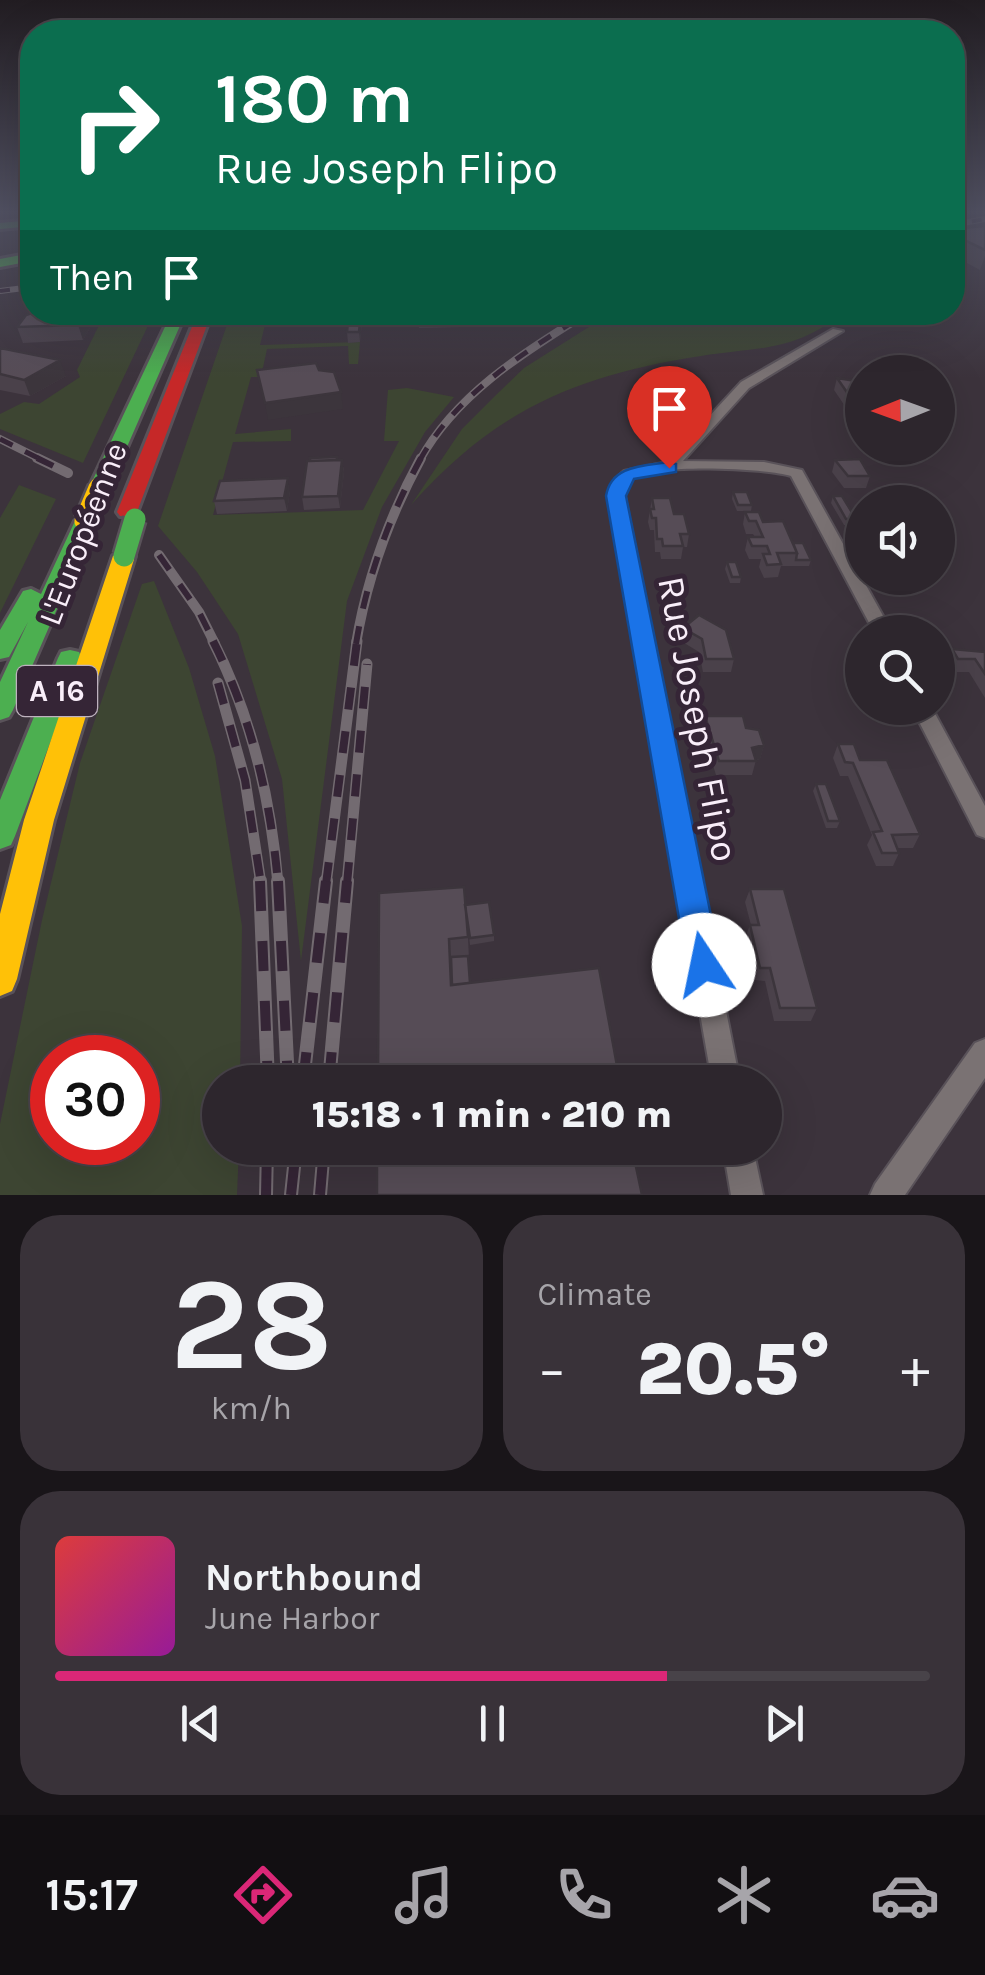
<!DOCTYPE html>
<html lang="en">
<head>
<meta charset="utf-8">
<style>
	:root { --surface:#2d262d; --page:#393239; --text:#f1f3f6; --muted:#a7a5aa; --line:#484349; --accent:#db2777 }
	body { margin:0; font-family:Karla,sans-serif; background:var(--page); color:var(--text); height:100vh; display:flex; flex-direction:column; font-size:38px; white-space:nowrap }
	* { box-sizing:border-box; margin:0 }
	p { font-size:32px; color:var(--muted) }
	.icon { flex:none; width:55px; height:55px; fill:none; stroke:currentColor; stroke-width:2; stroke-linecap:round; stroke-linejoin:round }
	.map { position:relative; height:1195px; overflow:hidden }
	.details { display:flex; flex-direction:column; gap:20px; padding:20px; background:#191519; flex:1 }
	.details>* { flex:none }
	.banner { position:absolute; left:20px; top:20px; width:945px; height:305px; border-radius:40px; box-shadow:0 10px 40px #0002,0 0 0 2px var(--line); background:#0b6e4f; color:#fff; overflow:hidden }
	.needle { width:65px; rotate:269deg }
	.tools { position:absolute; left:845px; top:355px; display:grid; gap:20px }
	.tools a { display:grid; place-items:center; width:110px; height:110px; border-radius:50%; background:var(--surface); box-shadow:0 10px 40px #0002,0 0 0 2px var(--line); font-size:50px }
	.speed { position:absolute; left:30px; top:1035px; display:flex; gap:20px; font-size:50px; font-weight:700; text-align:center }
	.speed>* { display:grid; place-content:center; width:130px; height:130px; border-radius:50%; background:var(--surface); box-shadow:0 10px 40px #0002,0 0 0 2px var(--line); line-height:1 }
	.speed .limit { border:15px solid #d22; background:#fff; color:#111 }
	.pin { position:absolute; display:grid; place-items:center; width:85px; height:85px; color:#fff; margin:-102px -42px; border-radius:50% 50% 50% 0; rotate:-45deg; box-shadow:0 0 10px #0007 }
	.pin .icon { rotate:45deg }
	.me { position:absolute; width:110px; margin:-55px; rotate:349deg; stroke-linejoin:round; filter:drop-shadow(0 0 8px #0008) }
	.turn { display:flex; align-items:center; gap:35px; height:210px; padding:0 30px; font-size:45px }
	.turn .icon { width:130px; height:130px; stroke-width:2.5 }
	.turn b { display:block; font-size:70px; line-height:85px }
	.then { display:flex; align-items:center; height:95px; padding:0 30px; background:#0003; gap:20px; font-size:38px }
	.big { font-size:75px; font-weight:800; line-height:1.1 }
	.details .tile { flex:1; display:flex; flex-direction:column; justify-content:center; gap:15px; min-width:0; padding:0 35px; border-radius:40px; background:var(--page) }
	.details .dial { align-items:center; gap:0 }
	.dial b { font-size:130px; line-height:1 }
	.song { display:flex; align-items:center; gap:30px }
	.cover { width:120px; height:120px; border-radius:15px; background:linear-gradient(135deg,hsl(0 70% 55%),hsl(300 70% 35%)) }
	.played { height:10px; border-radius:5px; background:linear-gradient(90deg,var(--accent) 70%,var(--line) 70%) }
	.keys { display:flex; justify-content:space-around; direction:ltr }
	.heat { display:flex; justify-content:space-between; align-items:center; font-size:55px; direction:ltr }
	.details .tiles { flex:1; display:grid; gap:20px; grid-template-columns:1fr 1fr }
	.tile:last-child { grid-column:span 2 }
	.trip { position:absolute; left:202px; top:1065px; width:580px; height:100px; border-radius:50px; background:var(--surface); box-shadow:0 10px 40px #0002,0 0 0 2px var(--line); font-weight:800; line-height:100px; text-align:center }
	.tab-bar { display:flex; height:160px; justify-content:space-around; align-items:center; background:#120f12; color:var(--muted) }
	.tab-bar .icon { width:70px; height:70px }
	.tab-bar .on { color:var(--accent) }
	.tab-bar b { font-size:45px; color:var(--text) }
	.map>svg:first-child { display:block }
</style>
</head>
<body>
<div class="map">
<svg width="985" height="1195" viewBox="0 0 985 1195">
	<rect width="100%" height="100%" fill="#3c333c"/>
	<!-- green -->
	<path fill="#3d4532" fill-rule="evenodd" d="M105 313H154L83 463 0 429V414L24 402 39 404 80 377 77 370Z
		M231 313H268L260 345 360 342 358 364H349L348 346 267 349 261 377H251L235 434 291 429V441L233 442 213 515 363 510 399 441H384L388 390 407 388 454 397 425 432 382 507 347 601 301 961 282 779 238 634 197 572 158 526Z
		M831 313 838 317C790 352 758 347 701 356 577 375 495 410 411 505L462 429 497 394 524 368 611 313Z
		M19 485 56 499 0 613V518Z
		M154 581 189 668 215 756 242 926 240 1082H220V1148H239L237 1195H0V1124L42 920 80 763 142 584ZM52 1058H138V1142H52Z"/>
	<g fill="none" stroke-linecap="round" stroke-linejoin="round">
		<!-- street casing -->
		<g stroke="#595259" stroke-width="4">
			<path id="street" d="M833 329 843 331 749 388 683 461 764 462 802 470 892 632H874L791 476C764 468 652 463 632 479 625 483 626 485 624 492L740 1082H712L609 492 615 479 624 471 667 462 741 382Z
				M912 708H932L985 806V838L977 835Z
				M985 1039V1078L905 1195H870L875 1184 975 1043Z
				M723 1148H753L763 1195H731Z"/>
		</g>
		<!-- fast casing -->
		<g stroke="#595259" stroke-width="6">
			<path id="fast" d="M32 220V226L0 229V223Z
				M32 253V261L0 267V259Z
				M172 312H186L109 488 99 494 92 492 89 488Z
				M85 515 95 521 13 710 9 717 0 720V682L28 622 9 657 0 659V630L23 591 31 589 41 594 75 521Z
				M70 650 79 652 82 658 15 836 11 845 0 849V800L58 658 61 652Z"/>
		</g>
		<!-- slow casing -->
		<g stroke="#595259" stroke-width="6">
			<path id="slow" d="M124 550 135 556 54 820 17 979 12 991 0 996V914L24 820 113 556Z"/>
		</g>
		<!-- jam casing -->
		<g stroke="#595259" stroke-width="6">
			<path id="jam" d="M198 312H212L137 512 134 516H120L117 512Z"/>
		</g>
		<!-- street -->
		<use href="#street" fill="#7a7273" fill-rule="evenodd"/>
		<!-- fast -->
		<use href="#fast" fill="#4caf50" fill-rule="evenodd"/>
		<!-- slow -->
		<use href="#slow" fill="#ffc107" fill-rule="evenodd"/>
		<!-- jam -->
		<use href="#jam" fill="#c62828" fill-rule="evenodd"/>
		<!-- rail-far4 casing -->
		<g stroke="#736b71" stroke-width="6">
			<path id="rail-far4" d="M952 225 985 219
				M0 291 32 287
				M577 319 589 312"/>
		</g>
		<!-- rail-far3 casing -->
		<g stroke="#736b71" stroke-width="8">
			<path id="rail-far3" d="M0 439 42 460
				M420 460C455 396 521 354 581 317"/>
		</g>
		<!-- rail-far2 casing -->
		<g stroke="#736b71" stroke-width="10">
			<path id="rail-far2" d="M37 458 68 473
				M159 555 199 612 215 644
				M356 644C367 577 389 517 421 458"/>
		</g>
		<!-- rail-far1 casing -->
		<g stroke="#736b71" stroke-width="11">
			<path id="rail-far1" d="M213 641C251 716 271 800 278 884
				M218 683 245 780 261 884
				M326 884 357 641
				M347 884 367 664"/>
		</g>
		<!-- rail casing -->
		<g stroke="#736b71" stroke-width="14">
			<path id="rail" d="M260 881 268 1082
				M278 881 288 1082
				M303 1082 326 881
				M329 1082 347 881
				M266 1195 267 1148
				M291 1195 296 1148
				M320 1195 324 1148"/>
		</g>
		<!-- rail-far4 -->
		<use href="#rail-far4" stroke="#352536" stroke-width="4" stroke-dasharray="10" stroke-linecap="butt"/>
		<!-- rail-far3 -->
		<use href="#rail-far3" stroke="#352536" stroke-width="5" stroke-dasharray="14" stroke-linecap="butt"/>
		<!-- rail-far2 -->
		<use href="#rail-far2" stroke="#352536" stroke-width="6" stroke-dasharray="18" stroke-linecap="butt"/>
		<!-- rail-far1 -->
		<use href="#rail-far1" stroke="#352536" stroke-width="8" stroke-dasharray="22" stroke-linecap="butt"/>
		<!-- rail -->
		<use href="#rail" stroke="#352536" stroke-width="10" stroke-dasharray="30" stroke-linecap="butt"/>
		<!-- fast-bridge casing -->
		<g stroke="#595259" stroke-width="26" stroke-linecap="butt">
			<path id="fast-bridge" d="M124 556 135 519"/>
		</g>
		<!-- slow-bridge casing -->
		<g stroke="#595259" stroke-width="26" stroke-linecap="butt">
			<path id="slow-bridge" d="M85 521 99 488"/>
		</g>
		<!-- fast-bridge -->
		<use href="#fast-bridge" stroke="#4caf50" stroke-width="21"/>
		<!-- slow-bridge -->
		<use href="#slow-bridge" stroke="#ffc107" stroke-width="21"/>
	</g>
	<!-- wall -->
	<path fill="#4a414a" d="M985 226V269L980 270 952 255V229Z
		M35 312H99L83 340 23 343 17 327Z
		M267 312H328L327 318 268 320Z
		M363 312 360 342 348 343 347 332Z
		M418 312H513V319L461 321V327L419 328Z
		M0 348 66 376 30 396 0 390Z
		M837 378 862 382V428H860L834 390Z
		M338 460H342L344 472 340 508 304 510 302 497Z
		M835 460 870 476 866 488H844L832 472Z
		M290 491 287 511 217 514 214 501Z
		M733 492 752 505 751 511H737L732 499Z
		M833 496 856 519 854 525H844L831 503Z
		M652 498 674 514 689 534 687 547H683L681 559H661L660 552H655L654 530H650L648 522Z
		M745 512 763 522 793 543 811 560 809 566H781L778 577 764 578 759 567 761 559H749L745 550 748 537H755L753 534H746L743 524Z
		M727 562 741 577 740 583H730L725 569Z
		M906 622 923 632H905L903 629Z
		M683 628 734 659 731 672H703L699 652 681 641Z
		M952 649 985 652V698L969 672H952L946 663Z
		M705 716 746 728 764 745 760 759 756 760 752 775H716L702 730Z
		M838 744 860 760 920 834 913 848H897L899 853 893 866H876L867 845 872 835 848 776H840L833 758Z
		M816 784 840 821 837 828H826L813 791Z
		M750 889 817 1008 811 1021H774L765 981 755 980 745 938 750 925H751L745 902Z
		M379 893 468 937 470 983 378 1082Z
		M466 911 494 935V941L470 945Z"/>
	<!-- shaded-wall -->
	<path fill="#3c353c" d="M985 256V269L980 270Z
		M86 312H99L83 340 78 325Z
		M361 312H363L360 342 359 332Z
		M60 360 66 376 30 396 24 380Z
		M341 392 343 409 268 420 265 403Z
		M342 460 344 472 340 508 338 496Z
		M288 478 290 491 287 511 284 498Z
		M764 745 760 759 748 762 752 748Z"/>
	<!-- building -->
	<path fill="#564c56" stroke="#3c353c" stroke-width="2.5" d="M985 226V250L952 234V229Z
		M35 312H86L78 325 17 327 26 315Z
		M349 312H361L359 332H347Z
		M418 312H461V317L418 318Z
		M0 348 60 360 24 380 0 374Z
		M316 363 319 370 334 372 341 392 265 403 257 370Z
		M837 378 862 382V414Z
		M337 457V460L310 461V458Z
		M860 459 870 476H848L835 460Z
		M342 460 338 496 302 497 307 461Z
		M288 478 284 498 214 501 220 481Z
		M733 492H747L752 505H738Z
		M833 496H842L856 519H846Z
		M652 498H670L674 514H684L689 534H680L683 546H663L662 539H657L656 518H652L650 509H654Z
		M745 512H759L763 522 783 521 797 553H777L781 564 767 565 763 554H770L767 546H752L748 537H763L756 521H749Z
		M793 543H803L811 560H796L797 553Z
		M727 562H736L741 577H732Z
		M699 615 726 630 734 659H706L702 639 683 628Z
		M906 622H917L923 632H911Z
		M952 649 985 652V674L975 659H958Z
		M705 716H743L746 728 759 730 764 745 752 748 756 761H719Z
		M838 744H854L860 760H887L920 834 892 835 899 853H882L873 832 882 831 853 763 845 762Z
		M816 784H826L840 821H828Z
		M464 887 468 937 449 939 451 985 599 968 620 1082H378L379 893Z
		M750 889H784L817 1008H780L770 968H760L750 925H759Z
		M489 902 494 935 470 938 465 905Z
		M468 956 470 983 452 985 451 957Z
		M377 1148H632L642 1195H377Z"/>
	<!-- sky -->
	<linearGradient id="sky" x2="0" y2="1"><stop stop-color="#211c21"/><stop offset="0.56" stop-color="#505061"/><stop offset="1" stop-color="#505061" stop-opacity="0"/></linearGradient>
	<rect width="985" height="378" fill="url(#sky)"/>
	<!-- route -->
	<path fill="#1a73e8" stroke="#114b97" stroke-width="2.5" d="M669 462 676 464V472L634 479 626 496 721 965 716 977 704 982 692 977 687 965 606 496C611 465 643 466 669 462Z"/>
	<g text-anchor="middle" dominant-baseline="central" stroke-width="10" stroke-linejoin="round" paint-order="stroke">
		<!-- shield labels -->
		<rect fill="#352536" stroke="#beb2be" stroke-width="2.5" x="17" y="666" width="80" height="50" rx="8"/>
		<g font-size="30" font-weight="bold" fill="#f9eef9">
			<text x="57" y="691">A 16</text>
		</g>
		<!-- street labels -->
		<g font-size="32" fill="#f9eef9" stroke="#352536">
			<text transform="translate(83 534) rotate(-69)">L'Européenne</text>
		</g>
		<!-- near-street labels -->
		<g font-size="38" fill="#f9eef9" stroke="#352536">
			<text transform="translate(698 719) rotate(79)">Rue Joseph Flipo</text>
		</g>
	</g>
</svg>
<div class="tools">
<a><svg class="needle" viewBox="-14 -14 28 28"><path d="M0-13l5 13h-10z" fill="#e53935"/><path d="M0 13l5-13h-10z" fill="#a7a5aa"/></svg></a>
<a><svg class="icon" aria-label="sound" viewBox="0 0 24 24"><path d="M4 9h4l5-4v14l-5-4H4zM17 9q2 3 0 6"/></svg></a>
<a><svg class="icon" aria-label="search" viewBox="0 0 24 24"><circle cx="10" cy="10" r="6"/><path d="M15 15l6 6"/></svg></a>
</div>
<div class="speed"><div class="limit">30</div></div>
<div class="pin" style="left:669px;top:468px;background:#d93025"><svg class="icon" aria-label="arrive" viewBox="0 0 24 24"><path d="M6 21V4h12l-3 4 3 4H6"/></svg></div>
<svg class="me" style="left:704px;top:965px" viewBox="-20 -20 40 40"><circle r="19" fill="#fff"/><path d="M0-13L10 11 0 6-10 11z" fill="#1a73e8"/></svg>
<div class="trip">15:18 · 1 min · 210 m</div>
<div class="banner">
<div class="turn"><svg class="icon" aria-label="right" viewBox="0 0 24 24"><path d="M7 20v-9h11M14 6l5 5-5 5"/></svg><div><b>180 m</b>Rue Joseph Flipo</div></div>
<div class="then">Then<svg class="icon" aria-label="arrive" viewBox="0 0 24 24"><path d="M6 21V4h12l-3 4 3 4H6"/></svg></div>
</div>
</div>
<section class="details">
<div class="tiles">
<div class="tile dial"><b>28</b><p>km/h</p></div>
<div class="tile"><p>Climate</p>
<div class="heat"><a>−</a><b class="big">20.5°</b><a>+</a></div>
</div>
<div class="tile">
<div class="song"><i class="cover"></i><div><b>Northbound</b><p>June Harbor</p></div></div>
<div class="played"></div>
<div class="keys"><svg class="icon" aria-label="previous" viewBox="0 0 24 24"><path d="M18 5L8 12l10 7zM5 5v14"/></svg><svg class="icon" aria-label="pause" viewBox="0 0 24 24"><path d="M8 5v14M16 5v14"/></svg><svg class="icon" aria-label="next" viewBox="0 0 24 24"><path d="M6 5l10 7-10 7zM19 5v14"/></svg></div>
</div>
</div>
</section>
<nav class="tab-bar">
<b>15:17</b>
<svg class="icon on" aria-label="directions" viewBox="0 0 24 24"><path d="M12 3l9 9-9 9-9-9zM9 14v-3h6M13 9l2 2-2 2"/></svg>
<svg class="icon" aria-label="music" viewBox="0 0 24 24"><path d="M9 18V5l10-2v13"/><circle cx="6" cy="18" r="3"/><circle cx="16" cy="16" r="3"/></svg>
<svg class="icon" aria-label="phone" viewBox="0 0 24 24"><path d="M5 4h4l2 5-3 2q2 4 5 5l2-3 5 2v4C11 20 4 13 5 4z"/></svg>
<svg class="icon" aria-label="climate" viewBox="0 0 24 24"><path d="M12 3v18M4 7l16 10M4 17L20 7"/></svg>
<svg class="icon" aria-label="car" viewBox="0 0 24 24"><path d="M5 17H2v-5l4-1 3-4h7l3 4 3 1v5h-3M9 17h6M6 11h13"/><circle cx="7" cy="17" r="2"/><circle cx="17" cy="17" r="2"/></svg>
</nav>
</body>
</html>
